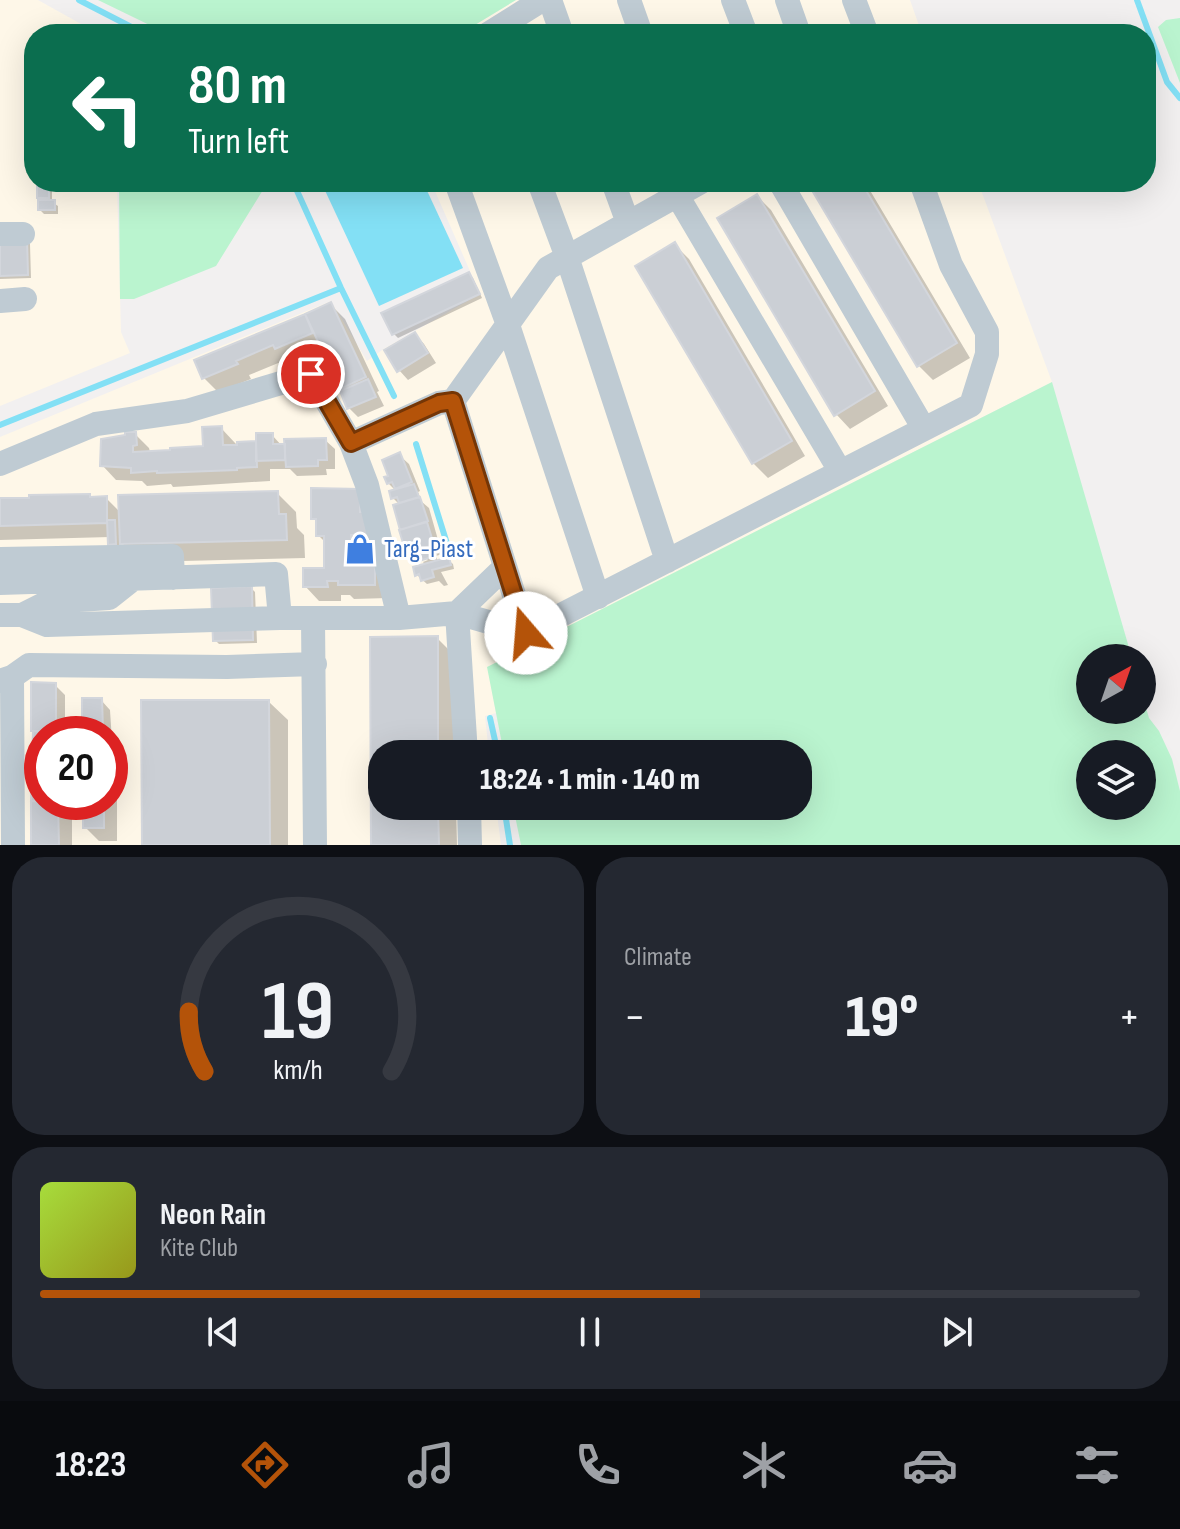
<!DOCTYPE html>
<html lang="en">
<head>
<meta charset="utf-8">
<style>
	:root { --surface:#171b24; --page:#242831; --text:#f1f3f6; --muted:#9ea1a6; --line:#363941; --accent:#b45309 }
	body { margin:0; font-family:"Sofia Sans Condensed",sans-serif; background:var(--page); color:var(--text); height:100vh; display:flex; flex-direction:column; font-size:30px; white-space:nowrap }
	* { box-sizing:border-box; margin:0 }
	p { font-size:26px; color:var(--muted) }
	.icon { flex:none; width:44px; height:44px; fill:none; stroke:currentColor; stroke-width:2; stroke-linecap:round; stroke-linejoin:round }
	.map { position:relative; height:845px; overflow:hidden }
	.panel { display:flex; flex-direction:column; gap:12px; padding:12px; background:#0d0f14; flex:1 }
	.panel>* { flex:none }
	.top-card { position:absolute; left:24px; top:24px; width:1132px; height:168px; border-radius:32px; box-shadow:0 8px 32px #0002; background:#0b6e4f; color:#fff; overflow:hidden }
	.needle { width:52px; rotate:40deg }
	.buttons { position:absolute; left:1076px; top:644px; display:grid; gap:16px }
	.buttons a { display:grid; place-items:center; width:80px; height:80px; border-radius:50%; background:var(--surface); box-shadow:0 8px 32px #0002; font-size:40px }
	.speed { position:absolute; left:24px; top:716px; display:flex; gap:16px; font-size:40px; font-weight:700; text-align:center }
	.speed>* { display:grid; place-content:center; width:104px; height:104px; border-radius:50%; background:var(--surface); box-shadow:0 8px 32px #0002; line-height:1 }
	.speed .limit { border:12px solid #d22; background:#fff; color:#111 }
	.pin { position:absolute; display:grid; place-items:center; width:68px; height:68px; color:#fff; margin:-34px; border:4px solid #fff; border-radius:50%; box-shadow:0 2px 8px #0007 }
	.me { position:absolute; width:88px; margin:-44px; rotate:342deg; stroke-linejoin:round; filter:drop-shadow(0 0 6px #0008) }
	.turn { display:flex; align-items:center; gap:28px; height:168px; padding:0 32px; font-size:36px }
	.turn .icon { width:104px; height:104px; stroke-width:2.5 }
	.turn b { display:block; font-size:56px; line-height:68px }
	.big { font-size:60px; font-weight:800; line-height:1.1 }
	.panel .card { flex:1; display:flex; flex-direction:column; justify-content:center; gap:12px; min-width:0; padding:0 28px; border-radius:32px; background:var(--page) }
	.panel .dial { align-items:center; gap:0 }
	.dial svg { height:208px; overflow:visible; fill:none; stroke:var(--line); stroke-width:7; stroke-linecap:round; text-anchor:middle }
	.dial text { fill:var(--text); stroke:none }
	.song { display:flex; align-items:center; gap:24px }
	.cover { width:96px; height:96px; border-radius:12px; background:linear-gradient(135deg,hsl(80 70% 55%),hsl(60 70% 35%)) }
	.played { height:8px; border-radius:4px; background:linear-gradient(90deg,var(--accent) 60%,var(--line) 60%) }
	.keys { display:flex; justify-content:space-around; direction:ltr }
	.heat { display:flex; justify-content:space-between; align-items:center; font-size:44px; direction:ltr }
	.panel .tiles { flex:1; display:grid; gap:12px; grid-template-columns:1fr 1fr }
	.card:last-child { grid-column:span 2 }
	.trip { position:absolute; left:368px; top:740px; width:444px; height:80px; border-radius:32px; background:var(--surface); box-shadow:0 8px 32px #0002; font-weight:800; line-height:80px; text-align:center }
	.dock { display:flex; height:128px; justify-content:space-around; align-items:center; background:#090b0e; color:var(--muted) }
	.dock .icon { width:56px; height:56px }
	.dock .selected { color:var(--accent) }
	.dock b { font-size:36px; color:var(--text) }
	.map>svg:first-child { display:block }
</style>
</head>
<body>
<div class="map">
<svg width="1180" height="845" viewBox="0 0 1180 845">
	<rect width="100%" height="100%" fill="#f2f0f0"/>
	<!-- commercial -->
	<path fill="#fef7e8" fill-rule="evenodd" d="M0 0H38L99 34H34V182H117L121 332 130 353 0 406Z
		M516 0H910L922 34H460Z
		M431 182H978L1052 382 488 667 496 713 485 716 489 754H382V806H496L501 845H0V437L331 301 367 361 385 348 480 294ZM42 734H110V802H42Z"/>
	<!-- green -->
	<path fill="#baf4cf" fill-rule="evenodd" d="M98 0H516L460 34H168Z
		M1180 18V83L1158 27 1166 20Z
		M119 182H265L266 185 216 266 134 299H120Z
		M1052 382 1132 658H1090V710H1142V694L1149 718 1159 731 1172 759 1180 791V845H521L513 806H798V754H504L487 667ZM1090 754H1142V806H1090Z"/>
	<!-- water -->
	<path fill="#83e0f5" d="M321 182H423L463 268 379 306Z"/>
	<!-- shadow -->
	<path fill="#0003" d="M809 182H865L970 358 933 380 919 366Z
		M48 185 52 190V202L58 206V214H44L40 210 44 202 39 197Z
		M757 196 771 210 888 406 850 429 836 414Z
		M26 240 30 244 31 278 0 279V241Z
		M675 245 689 259 805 456 768 478 753 463Z
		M469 274 473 278 482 298 398 338 394 334Z
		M331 305 345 319 379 391 377 392 384 406 358 417 349 408 344 391 323 349 291 362 288 359 249 375 251 379 218 392 204 378 197 361Z
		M415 334 424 344 436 363 408 380 399 370Z
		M221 428 236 444 255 443 272 435 282 446 325 440 335 449V469H326L327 475 297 476 290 469H270V481L173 487 171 484 147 486 142 481 116 480 102 465 135 434 149 448 150 452 205 448Z
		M399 455 409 464 420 491 418 492 422 502 429 508 442 554 436 556 438 562 448 560 453 564 454 569 441 572 448 585 444 586 439 581 427 584 417 575 426 566 423 562 428 560 419 553 415 554 406 545 400 505 393 498 396 491 388 483Z
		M359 491 383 549H364V553H374L388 598 354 599 350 595H341V601H319L305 586 326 570V543L318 535V523L313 518Z
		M277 493 296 512 297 528 304 535 305 558 141 562 119 540V548H114L110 544V537L0 540V500L106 498 121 513Z
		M251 588 255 592 257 643 219 644 215 640Z
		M437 638 456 657V754H382V806H456L457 845H373L372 639Z
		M55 685 65 695V734H42V802H67V812L72 817V845H33L35 733 33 730Z
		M84 700H101L110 710 112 741 117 746V841H99L85 827V802H110V734H84Z
		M269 702 288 720V845H144Z"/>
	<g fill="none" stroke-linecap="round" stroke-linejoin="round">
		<!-- stream -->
		<path stroke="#83e0f5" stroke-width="6" d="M79 0 145 34
			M1137 0 1167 82 1180 98
			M293 182 341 288 394 396
			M0 425 341 288
			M416 444 449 550
			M490 718 498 754
			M504 806 510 845"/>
	</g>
	<!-- building -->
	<path fill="#cbcfd5" stroke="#d3d6dc" stroke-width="2" d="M807 182H861L957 343 917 367Z
		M37 183H49V198H37Z
		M757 194 875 391 834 416 717 218Z
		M38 200H55V210H38Z
		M27 238 28 275 0 276V239Z
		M675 242 792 441 752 464 635 266Z
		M469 272 480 294 392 335 381 313Z
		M331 302 366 377 340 389 305 314Z
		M305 314 313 333 275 349 273 345 236 361 238 364 202 379 194 360Z
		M415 332 428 353 397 372 384 350Z
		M368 379 376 397 347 409 340 391Z
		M222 426 223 445H237V442L256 441 257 467 237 468V470L157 473V471L131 473V468L100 466 101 439 125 435V432H136L137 445 133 446V452L170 450V448L203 446 202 427Z
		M256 433H273V444H285V460L256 461Z
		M326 438 327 460H318V466L286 467 284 439Z
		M400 452 412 482 395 489 392 482 387 484 384 477 388 476 382 460Z
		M414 484 419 497 399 503 397 497 391 499 389 491Z
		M311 488 360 489V512H369V535H351V551H375V585H338V581H327L328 587H303V568H324V536H316V519H311Z
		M278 491 279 514H286L287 540 120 544 118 495Z
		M90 494V497L107 496V523L0 526V498H29V495Z
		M420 497 428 521 400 530 393 505Z
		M107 520H115L116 544 108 545Z
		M427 522 434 545 415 551 413 543 404 546 399 530Z
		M432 547 435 556 419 561 416 551Z
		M449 557 451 565 432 570 434 577 421 581 419 574 415 576 413 567Z
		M252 586 253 640 213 641 211 588Z
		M438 636V754H382V806H438L439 845H371L370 637Z
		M31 682 56 683V731H31Z
		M82 698H102L103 730H82Z
		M141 700H269L270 845H142Z
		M33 731 58 732V734H42V801H31Z
		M31 801 58 802 59 845H31Z
		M83 802H104V828H83Z"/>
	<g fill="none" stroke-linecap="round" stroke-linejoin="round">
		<!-- minor -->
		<path stroke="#bfcbd3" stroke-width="24" d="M550 0 562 34
			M629 0 641 34
			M733 0 746 34
			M787 0 799 34
			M854 0 867 34
			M488 34 542 0
			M456 182 508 325 598 597
			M539 182 567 257 667 561
			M613 182 628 223
			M780 182 924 429
			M677 195 840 471
			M0 234H23
			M0 301 25 299
			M453 401 526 633
			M0 464 96 424 187 411 311 374 351 443
			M0 559 172 556 173 578
			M0 583 276 574 280 618
			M0 615H22L47 625 280 618H399L457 613 526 633 971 405 987 354V332L951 265 921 182
			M22 615 48 602 109 598 133 579
			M313 618 315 845
			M399 618 367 485 351 443 439 403 453 401 548 268 701 182
			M12 677 13 845
			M0 681 12 677 29 665 227 667 315 664
			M466 754 457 613 505 567
			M469 806 470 845"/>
	</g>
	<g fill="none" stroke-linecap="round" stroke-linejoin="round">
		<!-- route casing -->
		<g stroke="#753606" stroke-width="20">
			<path id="route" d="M311 374 351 443 439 403 453 401 526 633"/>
		</g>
		<!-- route -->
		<use href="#route" stroke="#b45309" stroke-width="14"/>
	</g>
	<!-- icons -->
	<defs>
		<g id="shop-bare" transform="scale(2.4)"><path d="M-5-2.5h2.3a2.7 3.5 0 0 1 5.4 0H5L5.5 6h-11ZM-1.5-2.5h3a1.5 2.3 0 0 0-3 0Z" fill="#3f7fe0" stroke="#fff" stroke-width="2.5" paint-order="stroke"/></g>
	</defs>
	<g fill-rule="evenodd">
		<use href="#shop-bare" x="360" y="549"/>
	</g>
	<g text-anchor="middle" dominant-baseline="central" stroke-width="6" stroke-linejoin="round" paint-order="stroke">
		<!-- shop labels -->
		<g font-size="26" fill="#366cbe" stroke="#fff" text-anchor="start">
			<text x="384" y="549">Targ-Piast</text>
		</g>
	</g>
</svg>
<div class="buttons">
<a><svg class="needle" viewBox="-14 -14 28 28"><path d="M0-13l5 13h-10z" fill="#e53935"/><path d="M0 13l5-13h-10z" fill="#9ea1a6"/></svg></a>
<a><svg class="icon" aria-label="layers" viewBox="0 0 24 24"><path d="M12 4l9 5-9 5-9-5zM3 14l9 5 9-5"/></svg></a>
</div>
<div class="speed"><div class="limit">20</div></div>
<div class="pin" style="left:311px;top:374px;background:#d93025"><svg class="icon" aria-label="arrive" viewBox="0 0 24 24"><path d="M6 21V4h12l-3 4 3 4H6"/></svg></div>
<svg class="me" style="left:526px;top:633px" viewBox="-20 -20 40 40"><circle r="19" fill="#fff"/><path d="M0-13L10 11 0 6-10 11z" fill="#b45309"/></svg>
<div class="trip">18:24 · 1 min · 140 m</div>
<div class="top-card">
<div class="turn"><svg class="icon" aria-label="left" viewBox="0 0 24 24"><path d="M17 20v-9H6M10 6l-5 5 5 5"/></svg><div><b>80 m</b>Turn left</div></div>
</div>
</div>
<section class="panel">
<div class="tiles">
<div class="card dial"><svg viewBox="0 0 100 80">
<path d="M14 69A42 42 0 1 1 86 69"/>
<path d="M14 69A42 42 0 0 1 8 46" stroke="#b45309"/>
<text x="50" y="56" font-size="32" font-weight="700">19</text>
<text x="50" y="72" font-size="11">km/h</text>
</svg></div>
<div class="card"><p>Climate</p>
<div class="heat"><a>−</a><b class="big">19°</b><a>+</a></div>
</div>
<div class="card">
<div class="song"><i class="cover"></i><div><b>Neon Rain</b><p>Kite Club</p></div></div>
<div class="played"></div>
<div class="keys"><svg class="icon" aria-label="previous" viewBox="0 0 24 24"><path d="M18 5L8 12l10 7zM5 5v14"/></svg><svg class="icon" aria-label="pause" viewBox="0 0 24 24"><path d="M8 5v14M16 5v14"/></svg><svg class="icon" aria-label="next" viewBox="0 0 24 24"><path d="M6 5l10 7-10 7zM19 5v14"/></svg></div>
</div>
</div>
</section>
<nav class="dock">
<b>18:23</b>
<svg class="icon selected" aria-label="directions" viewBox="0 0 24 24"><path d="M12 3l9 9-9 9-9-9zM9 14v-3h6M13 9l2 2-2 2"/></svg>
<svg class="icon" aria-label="music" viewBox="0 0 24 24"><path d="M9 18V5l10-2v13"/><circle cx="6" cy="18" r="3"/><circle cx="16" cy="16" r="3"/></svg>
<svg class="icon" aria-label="phone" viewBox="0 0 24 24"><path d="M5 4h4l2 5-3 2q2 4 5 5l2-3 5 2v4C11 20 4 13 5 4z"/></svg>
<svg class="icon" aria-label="climate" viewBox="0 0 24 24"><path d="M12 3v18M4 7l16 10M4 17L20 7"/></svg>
<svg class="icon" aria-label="car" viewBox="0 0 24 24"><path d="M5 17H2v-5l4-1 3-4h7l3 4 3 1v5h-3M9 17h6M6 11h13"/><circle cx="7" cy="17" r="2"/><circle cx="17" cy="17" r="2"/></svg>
<svg class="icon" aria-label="filters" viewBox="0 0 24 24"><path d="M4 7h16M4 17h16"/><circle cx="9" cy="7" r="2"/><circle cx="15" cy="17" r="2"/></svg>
</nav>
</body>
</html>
